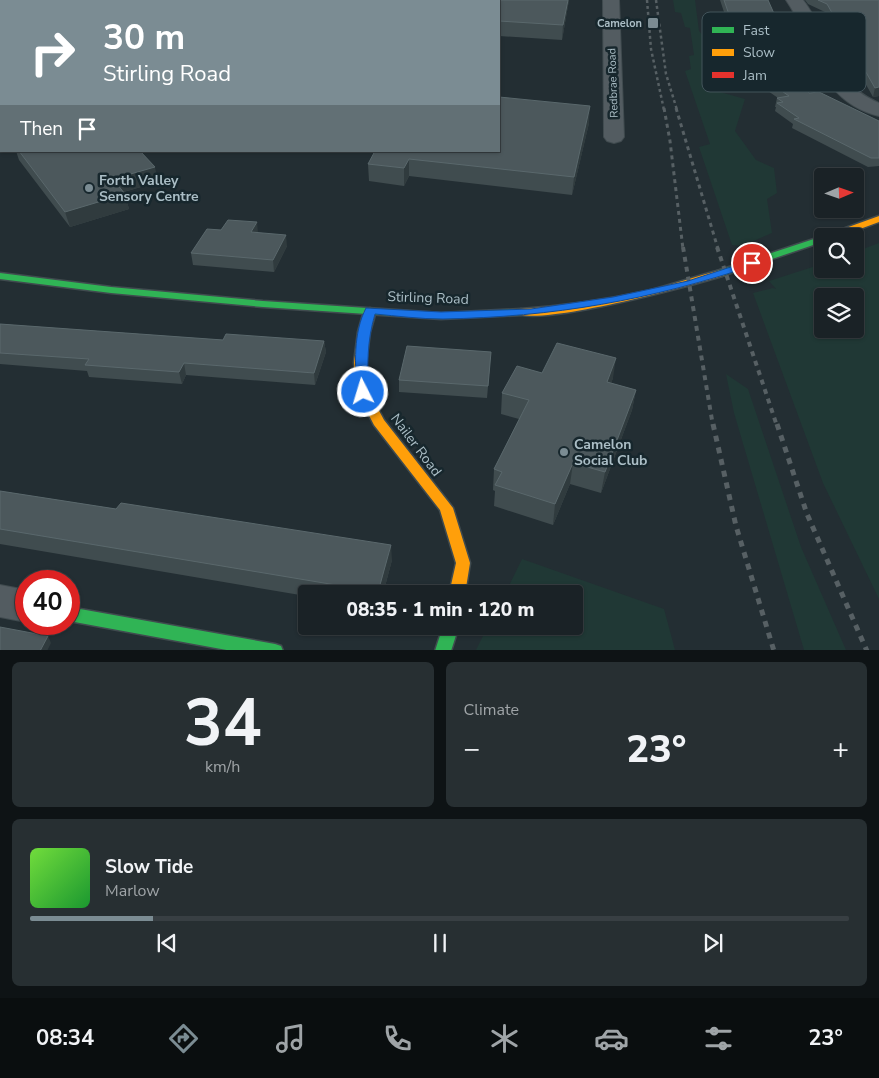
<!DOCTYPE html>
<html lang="en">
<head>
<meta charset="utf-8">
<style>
	:root { --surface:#1a2226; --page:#272f32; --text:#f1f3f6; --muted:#9fa4a7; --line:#383f43; --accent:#7b8c93 }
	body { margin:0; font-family:"Nunito Sans",sans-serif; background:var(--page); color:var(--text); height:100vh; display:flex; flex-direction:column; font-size:19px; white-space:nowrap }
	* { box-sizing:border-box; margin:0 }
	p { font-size:16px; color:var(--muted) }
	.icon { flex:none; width:28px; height:28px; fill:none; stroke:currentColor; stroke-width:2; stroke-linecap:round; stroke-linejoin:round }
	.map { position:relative; height:650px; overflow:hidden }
	.details { display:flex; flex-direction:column; gap:12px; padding:12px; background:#0e1315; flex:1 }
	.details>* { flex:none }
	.banner { position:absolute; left:0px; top:0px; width:500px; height:152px; box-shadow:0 1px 4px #0004,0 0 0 1px var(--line); background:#7b8c93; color:#fff; overflow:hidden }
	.needle { width:32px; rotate:88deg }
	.buttons { position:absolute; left:814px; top:168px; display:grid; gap:10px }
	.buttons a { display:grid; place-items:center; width:50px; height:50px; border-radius:5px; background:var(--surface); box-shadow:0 1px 4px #0004,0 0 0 1px var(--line); font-size:25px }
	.speed { position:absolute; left:15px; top:570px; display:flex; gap:10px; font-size:25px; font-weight:700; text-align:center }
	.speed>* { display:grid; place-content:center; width:65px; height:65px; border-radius:50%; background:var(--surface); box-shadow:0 1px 4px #0004,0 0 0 1px var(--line); line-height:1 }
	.speed .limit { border:8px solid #d22; background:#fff; color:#111 }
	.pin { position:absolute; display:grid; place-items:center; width:42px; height:42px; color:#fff; margin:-21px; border:2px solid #fff; border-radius:50%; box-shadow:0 1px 5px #0007 }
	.me { position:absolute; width:55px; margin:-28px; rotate:355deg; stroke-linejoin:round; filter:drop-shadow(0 0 4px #0008) }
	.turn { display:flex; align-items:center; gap:18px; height:105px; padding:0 20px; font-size:22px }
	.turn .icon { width:65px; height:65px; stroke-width:2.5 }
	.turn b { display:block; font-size:35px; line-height:42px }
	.then { display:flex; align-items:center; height:48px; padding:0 20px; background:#0003; gap:10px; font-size:19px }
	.big { font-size:38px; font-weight:800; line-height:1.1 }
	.details .tile { flex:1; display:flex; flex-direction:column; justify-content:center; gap:8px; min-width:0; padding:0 18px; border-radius:8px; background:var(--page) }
	.details .dial { align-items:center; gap:0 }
	.dial b { font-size:65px; line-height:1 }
	.song { display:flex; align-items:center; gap:15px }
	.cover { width:60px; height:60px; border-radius:8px; background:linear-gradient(135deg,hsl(100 70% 55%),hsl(130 70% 35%)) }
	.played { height:5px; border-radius:2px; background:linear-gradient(90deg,var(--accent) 15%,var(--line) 15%) }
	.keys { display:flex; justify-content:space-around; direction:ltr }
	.heat { display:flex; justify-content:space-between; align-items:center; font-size:28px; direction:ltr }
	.details .tiles { flex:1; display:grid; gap:12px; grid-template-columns:1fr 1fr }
	.tile:last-child { grid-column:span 2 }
	.trip { position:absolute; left:298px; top:585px; width:285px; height:50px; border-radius:5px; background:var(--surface); box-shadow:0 1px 4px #0004,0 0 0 1px var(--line); font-weight:800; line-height:50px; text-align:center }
	.menu { display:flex; height:80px; justify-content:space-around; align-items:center; background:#0a0e0f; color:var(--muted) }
	.menu .icon { width:35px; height:35px }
	.menu .current { color:var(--accent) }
	.menu b { font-size:22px; color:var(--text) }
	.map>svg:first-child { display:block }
</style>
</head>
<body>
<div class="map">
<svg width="879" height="651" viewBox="0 0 879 651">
	<rect width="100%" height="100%" fill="#232e33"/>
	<!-- green -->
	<path fill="#203835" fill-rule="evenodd" d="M673 0H695L699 31 719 53 720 92 745 99 735 131 756 160 774 168 777 193 767 199 772 233 742 246 732 245 699 147 710 144 685 71 691 69 689 56 694 55 690 28 685 27 681 13 675 12Z
		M879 243V599L823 483 753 293 773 288 776 289 769 281 822 264V269H855V252ZM855 296V329H822V296Z
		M726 374 748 389 801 547 846 650H804L734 413Z
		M522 559 664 609 675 650H476L488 626H574V594H505Z"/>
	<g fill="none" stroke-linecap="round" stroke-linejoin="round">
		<!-- street casing -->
		<g stroke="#404b4f" stroke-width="2">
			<path id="street" d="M603 0H619L624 137 621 141 614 143 607 141 604 137Z
				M786 0H803L806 4C834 44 825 79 879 103V116C816 100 817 44 786 0Z
				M0 585 26 590V622L0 617Z"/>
		</g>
		<!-- fast casing -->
		<g stroke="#404b4f" stroke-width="3">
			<path id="fast" d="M823 236 822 242 725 275 721 276 716 273 717 271Z
				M0 273 111 287 263 301 441 313 521 309 527 312 521 315 441 319 263 307 111 293 0 279Z
				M69 607 275 644 281 646 283 651H232L69 621Z
				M443 626H459L451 651H435Z"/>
		</g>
		<!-- slow casing -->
		<g stroke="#404b4f" stroke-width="3">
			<path id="slow" d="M879 216V222L841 236H827L829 234Z
				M721 270 726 273 725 275C697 284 532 329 515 312L521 309C564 306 605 300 647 291 672 285 696 276 721 270Z
				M370 308 376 311 370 332 366 363 369 392 384 420 453 508 470 563 465 594H449L456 563 440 510 374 425 357 392 354 363 358 332 364 311Z"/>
		</g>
		<!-- jam casing -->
		<g stroke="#404b4f" stroke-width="14">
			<path id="jam" d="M164 1 165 0"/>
		</g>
		<!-- street -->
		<use href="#street" fill="#535c61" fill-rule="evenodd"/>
		<!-- fast -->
		<use href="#fast" fill="#30b455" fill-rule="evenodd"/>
		<!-- slow -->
		<use href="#slow" fill="#ff9f0a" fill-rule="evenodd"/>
		<!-- jam -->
		<use href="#jam" stroke="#e5322d" stroke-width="11"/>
		<!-- rail-far3 -->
		<path stroke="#576064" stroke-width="2.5" stroke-dasharray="3 3" stroke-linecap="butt" d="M647 0 651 49 664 110
			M656 0 666 74 677 110"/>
		<!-- rail-far2 -->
		<path stroke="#576064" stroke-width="3" stroke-dasharray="4 4" stroke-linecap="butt" d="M664 108 670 141 683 249
			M676 108 718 249"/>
		<!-- rail-far1 -->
		<path stroke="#576064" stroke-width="4" stroke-dasharray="5 5" stroke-linecap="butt" d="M683 247 713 426
			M717 247 777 426"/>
		<!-- rail -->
		<path stroke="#576064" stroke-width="5" stroke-dasharray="6 6" stroke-linecap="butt" d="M713 424 736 526 774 651
			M777 424 807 514 867 651"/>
	</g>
	<!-- wall -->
	<path fill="#404c4f" d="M0 0H123L121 1H1V43H0Z
		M444 0H569L562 40 499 36V1Z
		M720 0H768L809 93 879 121V166L868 167 792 128 793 124 775 111 776 107H775L777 98H778L745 75Z
		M805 0H879V96L873 97 825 12 808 4Z
		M589 123 572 195 409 176 404 186 369 181 368 164Z
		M16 151H140L158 182 124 192 129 209 70 227 19 160Z
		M258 233 287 246 274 272 193 265 191 253Z
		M0 324 223 340 324 341 326 352 315 385 186 375 182 384 89 377 87 371 0 364Z
		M490 364 487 398 399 392V380Z
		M542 373 613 378 611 383 636 390 632 410 601 493 570 484 553 525 494 506 495 491 493 490 494 469 519 419 501 414 502 393Z
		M0 491 116 509 392 560 383 594H306V596L0 544Z"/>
	<!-- shaded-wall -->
	<path fill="#303b3e" d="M107 0H123L121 1H105Z
		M333 0H343V1H332Z
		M568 0H569L562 40 563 25Z
		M879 87V96L873 97 875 88Z
		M590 106 589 123 572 195 574 177Z
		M409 159V176L404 186V168Z
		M155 167 158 182 116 194 113 179Z
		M125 194 129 209 70 227 65 212Z
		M257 222 258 233 251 232Z
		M286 235 287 246 274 272 273 260Z
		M324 341 326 352 315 385 314 373Z
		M616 358 613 378 604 402 607 382Z
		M184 363 186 375 182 384 179 372Z
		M636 390 632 410 601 493 605 472Z
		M573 463 570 484 553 525 555 504Z
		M391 545 392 560 383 594H378Z
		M48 636 51 643 47 651H40Z"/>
	<!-- building -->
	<path fill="#4c585c" stroke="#5a686c" d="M0 0H107L105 1H1V32H0Z
		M224 0H333L332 1H222Z
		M444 0H568L563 25 499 21V1H443Z
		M724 0H768L809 93 819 92 879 121V158H871L794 119 799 118 777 103 783 102 777 98 789 96 747 67Z
		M818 0H879V87L875 88 827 4Z
		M499 97 590 106 574 177 409 159 404 168 368 164 375 151H499Z
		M19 151H140L155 167 113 179 125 194 65 212Z
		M228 220 257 222 251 232 286 235 273 260 191 253 207 229 221 230Z
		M0 324 223 340 226 334 324 341 314 373 184 363 179 372 85 365 89 359 0 353Z
		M557 343 616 358 607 382 636 390 605 472 573 463 555 504 495 485 502 472 494 469 529 400 502 393 517 366 542 373Z
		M407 346 491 352 488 386 399 380Z
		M0 491 116 509 121 503 391 545 378 592 0 529Z
		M0 627 48 636 40 651H0Z"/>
	<!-- route -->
	<path fill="#1a73e8" stroke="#114b97" d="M752 260 755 261V265C651 300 553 317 443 319 420 319 397 316 375 314 367 341 367 365 369 392L363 396 357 392C355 365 353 333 366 308L441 312 531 309 613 297 688 281Z"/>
	<!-- markers -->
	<g fill="#7b8c93" stroke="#17272d" stroke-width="2">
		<rect x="647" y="17" width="12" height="12" rx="2.5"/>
		<circle cx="89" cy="188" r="5"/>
		<circle cx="564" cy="452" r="5"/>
	</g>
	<g text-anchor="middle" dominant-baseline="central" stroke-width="5" stroke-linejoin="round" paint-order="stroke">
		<!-- far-poi labels -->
		<g font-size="11" font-weight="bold" fill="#abbec6" stroke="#17272d" text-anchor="end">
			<text x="642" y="23">Camelon</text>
		</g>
		<!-- far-street labels -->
		<g font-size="11" fill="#abbec6" stroke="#17272d">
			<text transform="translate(613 83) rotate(-92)">Redbrae Road</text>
		</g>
		<!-- poi labels -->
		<g font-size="14" font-weight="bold" fill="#abbec6" stroke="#17272d" text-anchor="start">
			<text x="99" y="180">Forth Valley<tspan x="99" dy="16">Sensory Centre</tspan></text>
			<text x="574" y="444">Camelon<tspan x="574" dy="16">Social Club</tspan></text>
		</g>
		<!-- street labels -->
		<g font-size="14" fill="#abbec6" stroke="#17272d">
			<text transform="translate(428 298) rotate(2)">Stirling Road</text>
			<text transform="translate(416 445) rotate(53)">Nailer Road</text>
		</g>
	</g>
	<!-- legend -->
	<rect x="702" y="12" width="164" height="80" rx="8" fill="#17272d" stroke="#43545b" stroke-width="1"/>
	<rect x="712" y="27" width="22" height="6" fill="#30b455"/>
	<rect x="712" y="49" width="22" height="7" fill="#ff9f0a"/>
	<rect x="712" y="72" width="22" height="6" fill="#e5322d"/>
	<g font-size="14" fill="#abbec6">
		<text x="743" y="35">Fast</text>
		<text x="743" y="57">Slow</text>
		<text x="743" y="80">Jam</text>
	</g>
</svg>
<div class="buttons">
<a><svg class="needle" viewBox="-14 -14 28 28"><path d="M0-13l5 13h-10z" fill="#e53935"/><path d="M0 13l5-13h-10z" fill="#9fa4a7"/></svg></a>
<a><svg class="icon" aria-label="search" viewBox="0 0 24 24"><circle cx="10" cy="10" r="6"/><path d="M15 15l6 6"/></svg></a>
<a><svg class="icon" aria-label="layers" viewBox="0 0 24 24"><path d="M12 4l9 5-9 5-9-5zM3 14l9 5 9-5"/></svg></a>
</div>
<div class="speed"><div class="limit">40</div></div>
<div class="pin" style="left:752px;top:263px;background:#d93025"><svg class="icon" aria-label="arrive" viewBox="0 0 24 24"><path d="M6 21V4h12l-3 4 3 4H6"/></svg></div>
<svg class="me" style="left:363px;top:392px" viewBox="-20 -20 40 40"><circle r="17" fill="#1a73e8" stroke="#fff" stroke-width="3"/><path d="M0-11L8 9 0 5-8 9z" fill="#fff"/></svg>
<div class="trip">08:35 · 1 min · 120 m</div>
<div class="banner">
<div class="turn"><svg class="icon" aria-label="right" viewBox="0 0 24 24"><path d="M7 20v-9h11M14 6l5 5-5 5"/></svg><div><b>30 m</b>Stirling Road</div></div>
<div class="then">Then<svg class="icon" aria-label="arrive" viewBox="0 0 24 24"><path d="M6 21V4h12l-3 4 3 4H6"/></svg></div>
</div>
</div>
<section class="details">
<div class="tiles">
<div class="tile dial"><b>34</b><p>km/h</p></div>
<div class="tile"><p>Climate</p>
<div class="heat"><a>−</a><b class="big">23°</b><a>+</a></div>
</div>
<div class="tile">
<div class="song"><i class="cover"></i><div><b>Slow Tide</b><p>Marlow</p></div></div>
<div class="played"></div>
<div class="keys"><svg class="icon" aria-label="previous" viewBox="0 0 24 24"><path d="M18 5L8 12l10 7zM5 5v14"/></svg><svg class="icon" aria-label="pause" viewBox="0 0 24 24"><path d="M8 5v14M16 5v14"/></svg><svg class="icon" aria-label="next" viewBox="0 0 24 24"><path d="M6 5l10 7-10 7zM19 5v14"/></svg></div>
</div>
</div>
</section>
<nav class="menu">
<b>08:34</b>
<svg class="icon current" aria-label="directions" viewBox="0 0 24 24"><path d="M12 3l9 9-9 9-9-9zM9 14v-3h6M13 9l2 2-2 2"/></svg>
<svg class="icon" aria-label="music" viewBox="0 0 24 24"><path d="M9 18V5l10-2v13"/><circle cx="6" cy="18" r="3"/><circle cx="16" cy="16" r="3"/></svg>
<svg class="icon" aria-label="phone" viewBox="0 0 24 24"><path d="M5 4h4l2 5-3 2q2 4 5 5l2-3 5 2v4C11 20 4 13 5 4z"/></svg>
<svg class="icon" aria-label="climate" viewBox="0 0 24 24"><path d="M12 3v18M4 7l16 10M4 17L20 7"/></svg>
<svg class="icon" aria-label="car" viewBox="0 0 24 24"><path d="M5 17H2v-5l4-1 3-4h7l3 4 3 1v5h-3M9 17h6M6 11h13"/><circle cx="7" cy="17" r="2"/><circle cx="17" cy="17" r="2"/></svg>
<svg class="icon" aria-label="filters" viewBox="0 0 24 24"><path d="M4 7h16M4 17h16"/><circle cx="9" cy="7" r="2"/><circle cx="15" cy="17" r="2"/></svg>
<b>23°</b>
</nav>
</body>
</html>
